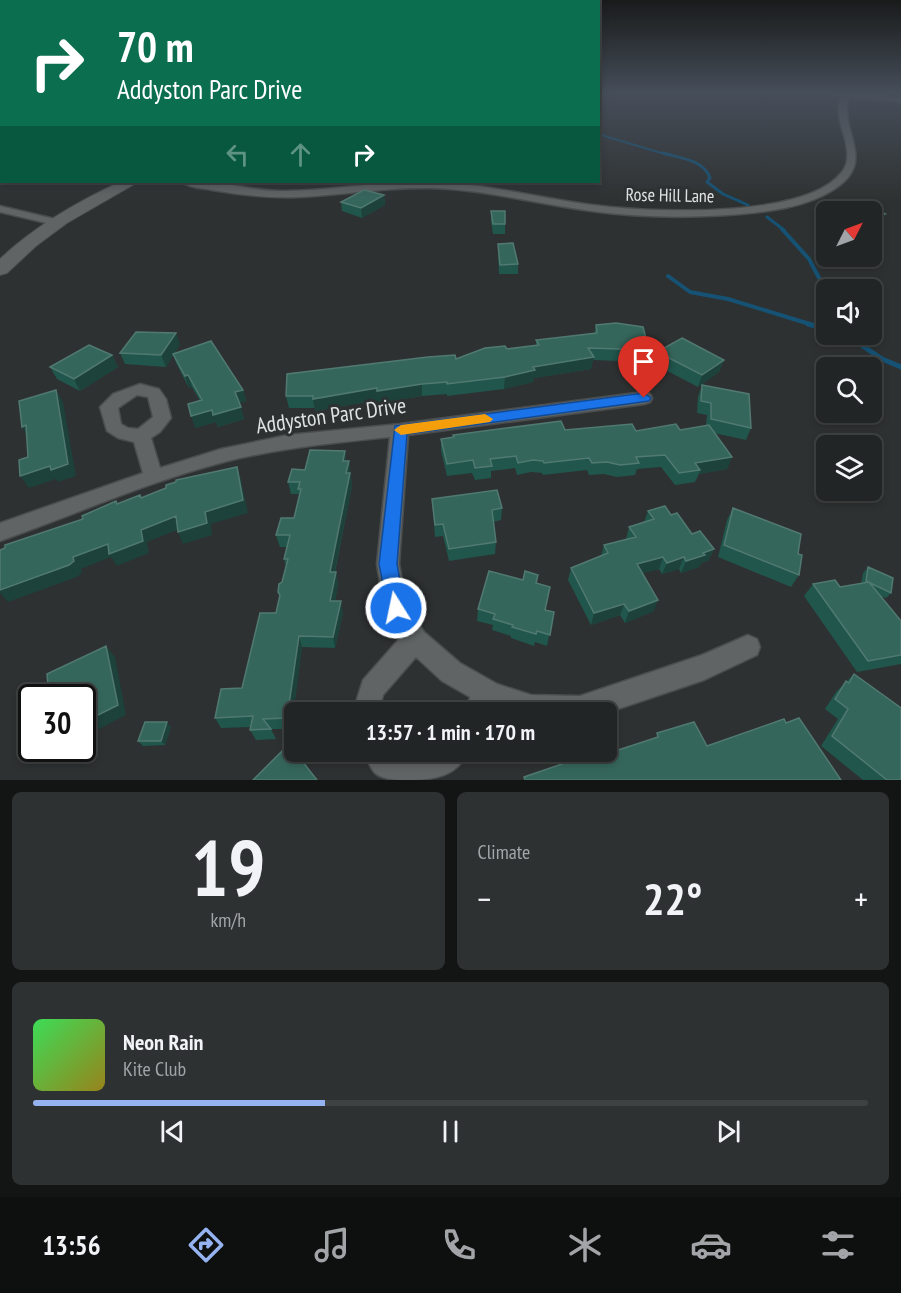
<!DOCTYPE html>
<html lang="en">
<head>
<meta charset="utf-8">
<style>
	:root { --surface:#222525; --page:#2e3132; --text:#f1f3f6; --muted:#a2a5a7; --line:#3f4242; --accent:#95b2f1 }
	body { margin:0; font-family:"PT Sans Narrow",sans-serif; background:var(--page); color:var(--text); height:100vh; display:flex; flex-direction:column; font-size:22px; white-space:nowrap }
	* { box-sizing:border-box; margin:0 }
	p { font-size:20px; color:var(--muted) }
	.icon { flex:none; width:33px; height:33px; fill:none; stroke:currentColor; stroke-width:2; stroke-linecap:round; stroke-linejoin:round }
	.map { position:relative; height:780px; overflow:hidden }
	.side { display:flex; flex-direction:column; gap:12px; padding:12px; background:#131414; flex:1 }
	.side>* { flex:none }
	.hud { position:absolute; left:0px; top:0px; width:600px; height:183px; box-shadow:0 3px 9px #0003,0 0 0 2px var(--line); background:#0b6e4f; color:#fff; overflow:hidden }
	.needle { width:39px; rotate:48deg }
	.controls { position:absolute; left:816px; top:201px; display:grid; gap:12px }
	.controls a { display:grid; place-items:center; width:66px; height:66px; border-radius:9px; background:var(--surface); box-shadow:0 3px 9px #0003,0 0 0 2px var(--line); font-size:30px }
	.speed { position:absolute; left:18px; top:684px; display:flex; gap:12px; font-size:30px; font-weight:700; text-align:center }
	.speed>* { display:grid; place-content:center; width:78px; height:78px; border-radius:50%; background:var(--surface); box-shadow:0 3px 9px #0003,0 0 0 2px var(--line); line-height:1 }
	.speed .limit { border:3px solid #111; border-radius:9px; background:#fff; color:#111 }
	.pin { position:absolute; display:grid; place-items:center; width:51px; height:51px; color:#fff; margin:-62px -26px; border-radius:50% 50% 50% 0; rotate:-45deg; box-shadow:0 0 6px #0007 }
	.pin .icon { rotate:45deg }
	.me { position:absolute; width:66px; margin:-33px; rotate:350deg; stroke-linejoin:round; filter:drop-shadow(0 0 4px #0008) }
	.turn { display:flex; align-items:center; gap:21px; height:126px; padding:0 18px; font-size:27px }
	.turn .icon { width:78px; height:78px; stroke-width:2.5 }
	.turn b { display:block; font-size:42px; line-height:51px }
	.lanes { display:flex; align-items:center; height:57px; padding:0 18px; background:#0003; justify-content:center; gap:30px; direction:ltr }
	.lanes .off { opacity:.35 }
	.big { font-size:45px; font-weight:600; line-height:1.1 }
	.side .widget { flex:1; display:flex; flex-direction:column; justify-content:center; gap:9px; min-width:0; padding:0 21px; border-radius:9px; background:var(--page) }
	.side .dial { align-items:center; gap:0 }
	.dial b { font-size:78px; line-height:1 }
	.song { display:flex; align-items:center; gap:18px }
	.cover { width:72px; height:72px; border-radius:9px; background:linear-gradient(135deg,hsl(130 70% 55%),hsl(50 70% 35%)) }
	.played { height:6px; border-radius:3px; background:linear-gradient(90deg,var(--accent) 35%,var(--line) 35%) }
	.keys { display:flex; justify-content:space-around; direction:ltr }
	.heat { display:flex; justify-content:space-between; align-items:center; font-size:33px; direction:ltr }
	.side .tiles { flex:1; display:grid; gap:12px; grid-template-columns:1fr 1fr }
	.widget:last-child { grid-column:span 2 }
	.trip { position:absolute; left:284px; top:702px; width:333px; height:60px; border-radius:9px; background:var(--surface); box-shadow:0 3px 9px #0003,0 0 0 2px var(--line); font-weight:600; line-height:60px; text-align:center }
	.tabs { display:flex; height:96px; justify-content:space-around; align-items:center; background:#0e0f0f; color:var(--muted) }
	.tabs .icon { width:42px; height:42px }
	.tabs .selected { color:var(--accent) }
	.tabs b { font-size:27px; color:var(--text) }
	.map>svg:first-child { display:block }
</style>
</head>
<body>
<div class="map">
<svg width="901" height="780" viewBox="0 0 901 780">
	<rect width="100%" height="100%" fill="#2e3131"/>
	<g fill="none" stroke-linecap="round" stroke-linejoin="round">
		<!-- stream-far3 -->
		<path stroke="#155274" stroke-width="2" d="M598 134 668 155"/>
		<!-- stream-far2 -->
		<path stroke="#155274" stroke-width="3" d="M663 153C680 158 704 160 710 178L707 182 723 194 748 205
			M767 217 784 230"/>
		<!-- stream-far1 -->
		<path stroke="#155274" stroke-width="4" d="M782 229 809 259 826 291
			M668 276 690 292 728 299 813 325"/>
		<!-- stream -->
		<path stroke="#155274" stroke-width="5" d="M808 324 826 329
			M845 334 882 359 901 367"/>
		<!-- minor casing -->
		<g stroke="#4a4d4d" stroke-width="3">
			<path id="minor" d="M840 94 901 98V102L848 97C840 134 878 162 833 190 806 207 772 211 741 214 691 218 641 218 591 211 537 204 484 189 429 188 385 187 342 195 298 197 269 198 241 195 212 190 203 188 189 188 182 182 214 178 248 191 281 191 338 191 395 178 453 183 506 188 557 202 610 207 663 212 807 218 842 172 855 155 841 133 839 115 838 108 841 99 840 94Z
				M0 129H2V135H0Z
				M0 206 59 220 61 222 55 225 0 212Z
				M140 384 159 389 166 399 171 418 160 432 151 438 160 468 221 449 288 435 400 424 644 392 650 394 652 398 650 402 644 404 408 435 399 564 407 605 424 632 460 663 497 684 531 695 580 696 702 655 748 635 757 639 760 647 757 655 704 680 606 713 505 712 493 709 492 712H466L470 697 442 681 416 657 383 695 379 712H353L363 680 400 638 384 608 377 564 390 437C334 443 279 448 224 462 147 482 74 515 0 541V523L143 473 134 442 118 438 107 431 100 407 113 394ZM137 395 148 397 153 417 138 429 128 428 121 424 118 408Z
				M364 752C382 750 398 755 416 755 433 754 450 750 468 752 457 777 432 780 408 780 398 780 383 780 375 773 370 768 367 759 364 752Z"/>
		</g>
		<!-- secondary casing -->
		<g stroke="#4a4d4d" stroke-width="2">
			<path id="secondary" d="M120 182H138L67 223 36 246 7 273 0 275V259C35 226 77 202 120 182Z"/>
		</g>
		<!-- minor -->
		<use href="#minor" fill="#606464" fill-rule="evenodd"/>
		<!-- secondary -->
		<use href="#secondary" fill="#606464" fill-rule="evenodd"/>
	</g>
	<!-- wall -->
	<path fill="#20564c" d="M384 195 385 205 362 218 342 211 341 202Z
		M491 211 505 224V234H493L491 221Z
		M498 244 518 264V274H499L498 253Z
		M596 325 649 350 646 362 593 360 591 369 534 378 533 382 504 389 447 396V394L422 396 378 403V400L315 411V408H289L286 396 507 349 536 346V340L594 334Z
		M180 344 175 353 243 390 246 401 239 403 244 419 218 427 216 422 195 428 200 401 192 387 189 388 177 365 173 355 166 367 125 364 120 353Z
		M657 352 724 360 719 372 698 387 654 364Z
		M112 355 118 367 80 391 57 379 50 367Z
		M702 385 751 428 746 440 714 433 732 457 727 469 699 474 695 482 675 485 661 467 637 469 635 475 617 477 604 474 589 475 587 470 543 475 542 473 531 472 517 475 515 468 491 471V478L475 480 472 473 447 476 441 451V439L453 438V435L565 430H680L706 426 707 415 697 413 698 397Z
		M347 461H349L352 486 335 572H336L338 584 335 601 343 613 335 648 302 647 291 729H271L276 739 256 740 250 730 251 727 221 728 215 718 242 688 276 613 280 597 278 592 282 582 286 567 284 559 287 547H280L276 535 294 518 299 494H291L288 482 305 470Z
		M432 499 502 508 501 520 493 522 496 542 495 554 449 561 443 536 435 537Z
		M733 508 799 575 791 587 718 557 727 520Z
		M648 511 671 515 692 534 714 549 708 561 701 563 699 567 681 573 679 569 662 574 659 569 642 573 654 611 625 623 620 615 591 625 568 580 571 568 601 556 604 545 626 539 629 527 644 522Z
		M868 567 891 593 886 598 880 596 901 621V664L857 672 804 596 813 584 840 587 861 584 863 573Z
		M536 583 545 610 554 612 547 646 535 642 534 646 511 638V636L492 630 493 625 477 621 478 609Z
		M854 674 901 780H863L821 746 838 719 825 709 836 692Z
		M171 727 165 745 143 746 138 741Z"/>
	<!-- shaded-wall -->
	<path fill="#1d413b" d="M384 195 385 205 362 218 361 208Z
		M885 214 880 224 872 226V218Z
		M176 333 180 344 166 367 161 355Z
		M112 355 118 367 80 391 74 379Z
		M594 357 591 369 534 378 533 382 504 389 505 377 533 367Z
		M724 360 719 372 698 387 702 375Z
		M188 375 192 387 189 388 185 376Z
		M422 384V396L378 403 377 391Z
		M377 388 378 400 315 411 313 399Z
		M56 390 63 402 76 476 58 482 56 479 29 488 20 476Z
		M243 390 246 401 238 404 235 392Z
		M241 407 244 419 218 427 216 422 195 428 191 416 212 410Z
		M26 425 29 439 22 427Z
		M345 451 347 463 343 461Z
		M732 457 727 469 699 474 700 470 695 463Z
		M349 461 352 486 332 584 330 572Z
		M237 467 241 479 248 513 211 524 212 535 183 544 178 532 205 512Z
		M176 516 182 528 147 542 149 553 117 566 111 557 81 569 82 573 77 577 8 602 0 593V590L73 557Z
		M714 549 708 561 701 563 699 567 681 573 686 561 703 553Z
		M663 557 659 569 632 576 637 564Z
		M684 557 679 569 662 574 667 563Z
		M336 572 338 584 333 613 330 601Z
		M658 600 654 611 625 623 629 611Z
		M341 601 343 613 335 648 333 637Z
		M624 604 620 615 591 625 594 613Z
		M299 636 302 647 291 729 287 718Z
		M106 646 115 657 126 715 82 738V723Z
		M167 722 171 727 165 745 161 741Z"/>
	<!-- building -->
	<path fill="#35665c" stroke="#507971" stroke-width="1.5" d="M364 190 384 195 361 208 341 202Z
		M861 204 885 214 872 218V212H832Z
		M491 211H505V224H493Z
		M513 243 518 264 500 265 498 244Z
		M616 323 643 327 649 350 588 348 594 357 533 367 535 370 505 377 447 384V382L422 384 377 391V388L313 399V396H286L287 374 428 357 455 355 456 359 485 348 505 346 507 349 539 345 536 340 597 333 596 325Z
		M136 332 176 333 161 355 120 353Z
		M682 338 724 360 702 375 657 352Z
		M211 341 243 390 235 392 241 407 213 415 212 410 191 416 188 404 202 400 188 375 185 376 173 354Z
		M89 345 112 355 74 379 50 367Z
		M702 385 749 394 751 428 711 419V403L701 401Z
		M56 390 68 464 51 470 50 466 20 476 19 460 28 457 26 425 22 427 19 401Z
		M561 421 565 430 632 424 636 431 676 424 680 430 709 425 732 457 695 463 700 470 679 473 665 455 636 457 639 463 620 465 607 462 592 463 589 458 544 463 543 461 533 460 518 463 516 456 490 459 492 466 475 468 473 460 447 464 441 439 454 437 453 435Z
		M310 450 345 451 343 461H349L346 473H350L330 572H336L330 601H341L333 637 299 636 287 718 263 719 271 729 250 730 253 716 215 718 221 689 242 688 260 613H276L280 595 278 592 279 584 282 582 288 559H284L290 535H276L281 518H294L301 489H298L300 482H288L292 469 305 470Z
		M237 467 243 500 205 512 207 523 178 532 176 516 141 530 143 541 109 554 108 544 73 557 74 561 69 565 0 590V550L5 548V545L83 519 82 516 116 501 117 504 140 495 141 498 166 488V485L176 482V480Z
		M497 490 502 508 492 510 496 542 449 549 443 524 435 525 432 499Z
		M665 506 671 515 677 513 692 534 700 531 714 549 703 553 705 555 686 561 684 557 667 563 663 557 637 564 658 600 629 611 624 604 594 613 571 568 608 553 604 545 636 537 629 527 654 519 648 511Z
		M733 508 801 534 798 554 802 555 799 575 724 545Z
		M868 567 893 578 891 593 866 581Z
		M489 571 523 580 525 571 538 575 536 583 550 587 545 610 554 612 550 635 537 631 536 634 512 627 513 625 493 619 495 614 478 609Z
		M835 580 840 587 869 582 901 621V655L868 661 813 584Z
		M106 646 118 705 82 723V698H58V695L52 698H49L47 674Z
		M854 674 901 708V780H887L832 736 848 709 835 699 846 681 849 683Z
		M799 718 841 780H525L524 777 562 764 561 761 586 752H588L589 753 595 752H601L603 755 658 737 657 733 694 722 707 746 784 719 786 723Z
		M145 722H167L161 741H138Z
		M286 747 297 760 299 757 317 780H253Z"/>
	<!-- sky -->
	<linearGradient id="sky" x2="0" y2="1"><stop stop-color="#191b1b"/><stop offset="0.46" stop-color="#464e5a"/><stop offset="1" stop-color="#464e5a" stop-opacity="0"/></linearGradient>
	<rect width="901" height="203" fill="url(#sky)"/>
	<!-- route -->
	<path fill="#1a73e8" stroke="#114b97" stroke-width="1.5" d="M644 393 651 398 649 401 407 434 397 564 405 608 403 614 396 617 389 614 379 564 395 426Z"/>
	<!-- slow -->
	<path fill="#f59e0b" d="M485 414 493 419 490 422 401 435 394 430 401 425Z"/>
	<g text-anchor="middle" dominant-baseline="central" stroke-width="6" stroke-linejoin="round" paint-order="stroke">
		<!-- far-street labels -->
		<g font-size="18" fill="#dfe2e2" stroke="#2e3131">
			<text transform="translate(670 195) rotate(1)">Rose Hill Lane</text>
		</g>
		<!-- street labels -->
		<g font-size="22" fill="#dfe2e2" stroke="#2e3131">
			<text transform="translate(331 415) rotate(-8)">Addyston Parc Drive</text>
		</g>
	</g>
</svg>
<div class="controls">
<a><svg class="needle" viewBox="-14 -14 28 28"><path d="M0-13l5 13h-10z" fill="#e53935"/><path d="M0 13l5-13h-10z" fill="#a2a5a7"/></svg></a>
<a><svg class="icon" aria-label="sound" viewBox="0 0 24 24"><path d="M4 9h4l5-4v14l-5-4H4zM17 9q2 3 0 6"/></svg></a>
<a><svg class="icon" aria-label="search" viewBox="0 0 24 24"><circle cx="10" cy="10" r="6"/><path d="M15 15l6 6"/></svg></a>
<a><svg class="icon" aria-label="layers" viewBox="0 0 24 24"><path d="M12 4l9 5-9 5-9-5zM3 14l9 5 9-5"/></svg></a>
</div>
<div class="speed"><div class="limit">30</div></div>
<div class="pin" style="left:644px;top:398px;background:#d93025"><svg class="icon" aria-label="arrive" viewBox="0 0 24 24"><path d="M6 21V4h12l-3 4 3 4H6"/></svg></div>
<svg class="me" style="left:396px;top:608px" viewBox="-20 -20 40 40"><circle r="17" fill="#1a73e8" stroke="#fff" stroke-width="3"/><path d="M0-11L8 9 0 5-8 9z" fill="#fff"/></svg>
<div class="trip">13:57 · 1 min · 170 m</div>
<div class="hud">
<div class="turn"><svg class="icon" aria-label="right" viewBox="0 0 24 24"><path d="M7 20v-9h11M14 6l5 5-5 5"/></svg><div><b>70 m</b>Addyston Parc Drive</div></div>
<div class="lanes"><svg class="icon off" aria-label="left" viewBox="0 0 24 24"><path d="M17 20v-9H6M10 6l-5 5 5 5"/></svg><svg class="icon off" aria-label="ahead" viewBox="0 0 24 24"><path d="M12 20V5M6 11l6-6 6 6"/></svg><svg class="icon" aria-label="right" viewBox="0 0 24 24"><path d="M7 20v-9h11M14 6l5 5-5 5"/></svg></div>
</div>
</div>
<section class="side">
<div class="tiles">
<div class="widget dial"><b>19</b><p>km/h</p></div>
<div class="widget"><p>Climate</p>
<div class="heat"><a>−</a><b class="big">22°</b><a>+</a></div>
</div>
<div class="widget">
<div class="song"><i class="cover"></i><div><b>Neon Rain</b><p>Kite Club</p></div></div>
<div class="played"></div>
<div class="keys"><svg class="icon" aria-label="previous" viewBox="0 0 24 24"><path d="M18 5L8 12l10 7zM5 5v14"/></svg><svg class="icon" aria-label="pause" viewBox="0 0 24 24"><path d="M8 5v14M16 5v14"/></svg><svg class="icon" aria-label="next" viewBox="0 0 24 24"><path d="M6 5l10 7-10 7zM19 5v14"/></svg></div>
</div>
</div>
</section>
<nav class="tabs">
<b>13:56</b>
<svg class="icon selected" aria-label="directions" viewBox="0 0 24 24"><path d="M12 3l9 9-9 9-9-9zM9 14v-3h6M13 9l2 2-2 2"/></svg>
<svg class="icon" aria-label="music" viewBox="0 0 24 24"><path d="M9 18V5l10-2v13"/><circle cx="6" cy="18" r="3"/><circle cx="16" cy="16" r="3"/></svg>
<svg class="icon" aria-label="phone" viewBox="0 0 24 24"><path d="M5 4h4l2 5-3 2q2 4 5 5l2-3 5 2v4C11 20 4 13 5 4z"/></svg>
<svg class="icon" aria-label="climate" viewBox="0 0 24 24"><path d="M12 3v18M4 7l16 10M4 17L20 7"/></svg>
<svg class="icon" aria-label="car" viewBox="0 0 24 24"><path d="M5 17H2v-5l4-1 3-4h7l3 4 3 1v5h-3M9 17h6M6 11h13"/><circle cx="7" cy="17" r="2"/><circle cx="17" cy="17" r="2"/></svg>
<svg class="icon" aria-label="filters" viewBox="0 0 24 24"><path d="M4 7h16M4 17h16"/><circle cx="9" cy="7" r="2"/><circle cx="15" cy="17" r="2"/></svg>
</nav>
</body>
</html>
